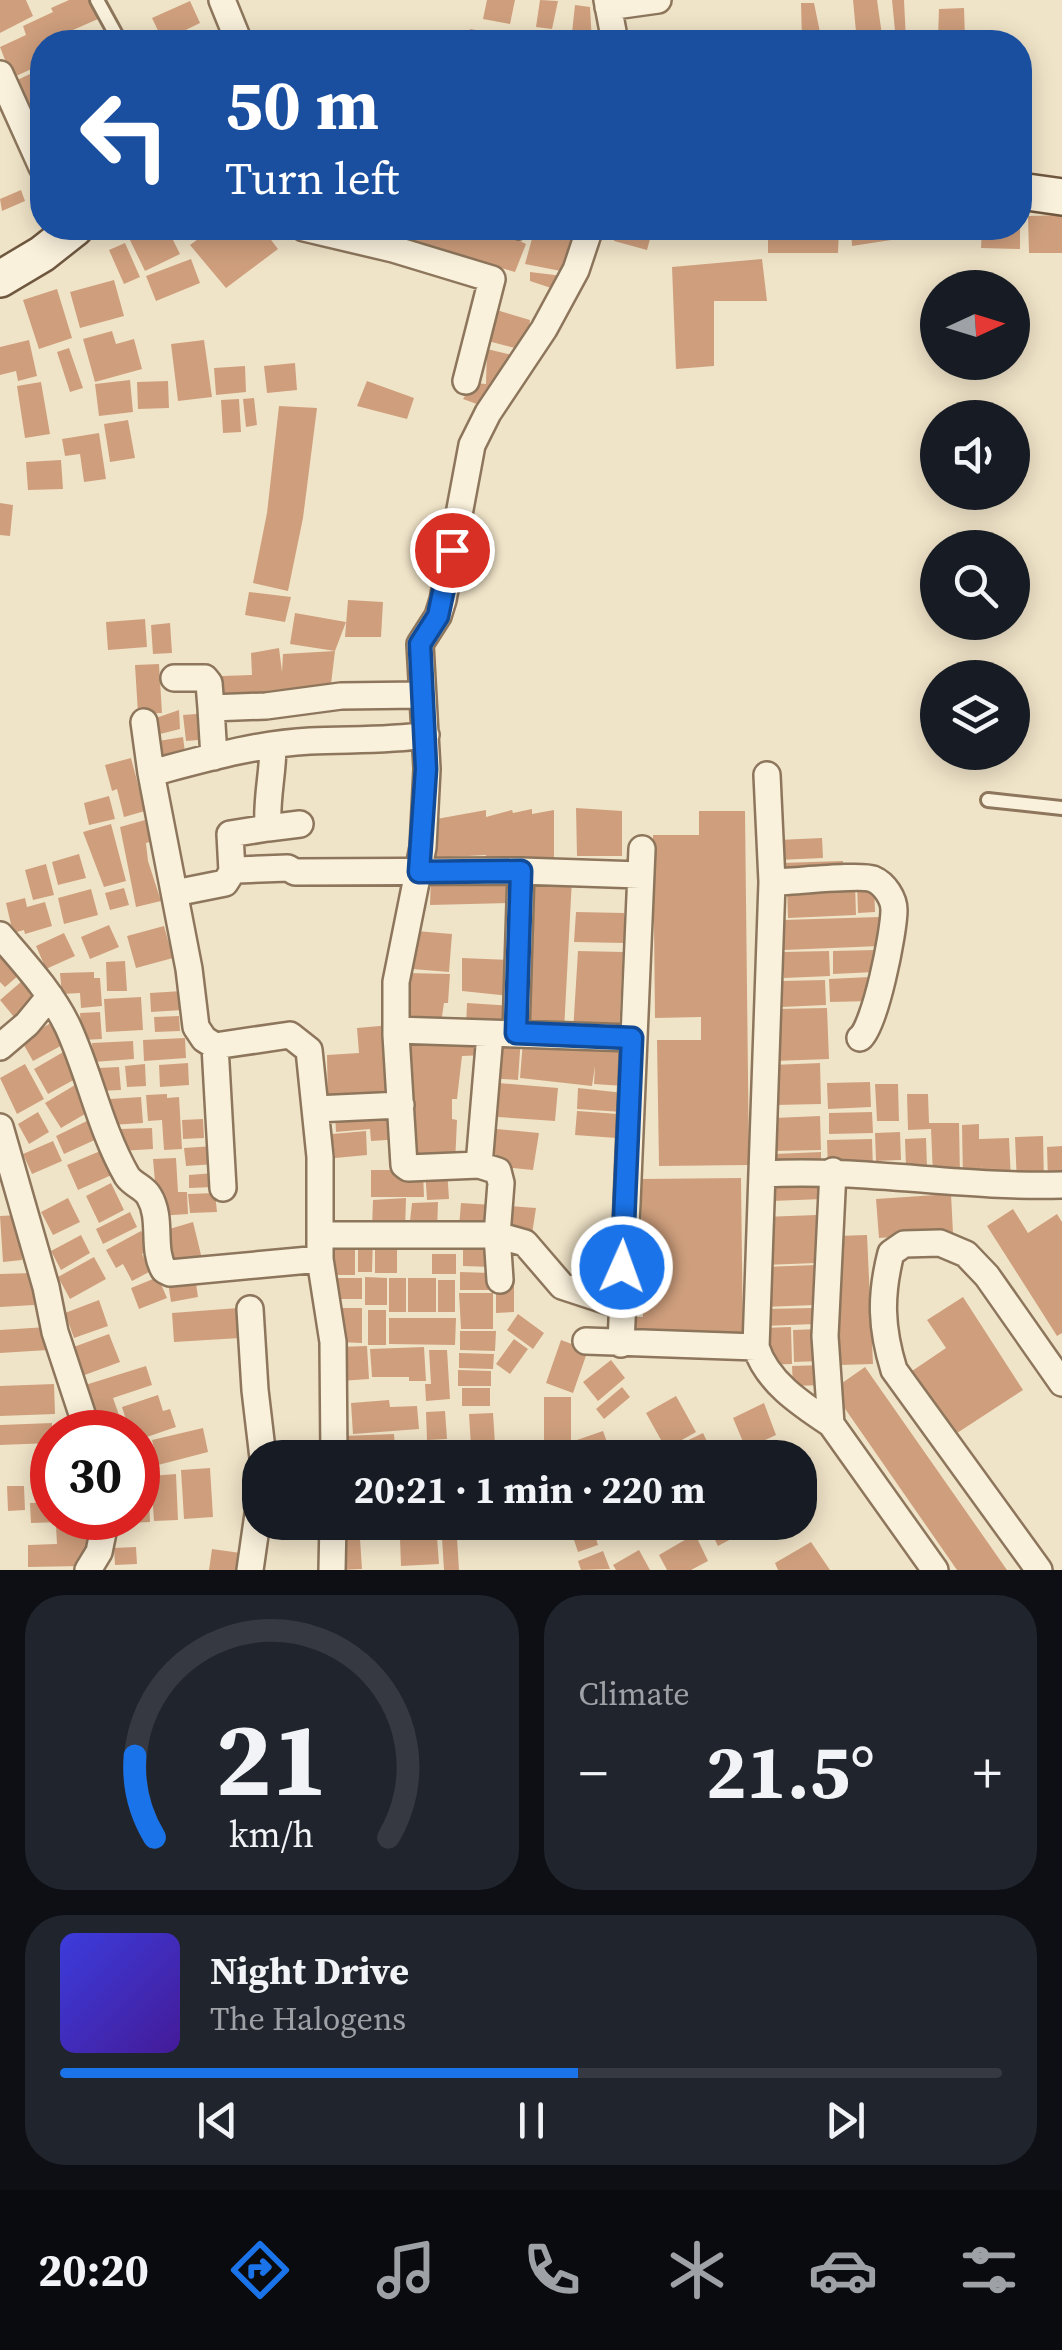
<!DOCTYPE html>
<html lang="en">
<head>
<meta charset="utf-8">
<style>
	:root { --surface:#171b24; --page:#20242c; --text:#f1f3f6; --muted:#9ea1a6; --line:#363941; --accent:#1a73e8 }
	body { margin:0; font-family:"Source Serif 4",serif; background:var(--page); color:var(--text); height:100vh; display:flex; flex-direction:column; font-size:38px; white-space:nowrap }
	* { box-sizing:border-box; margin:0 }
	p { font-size:32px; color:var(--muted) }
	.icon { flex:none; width:55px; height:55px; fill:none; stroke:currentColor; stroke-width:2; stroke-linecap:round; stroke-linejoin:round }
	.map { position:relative; height:1570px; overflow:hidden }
	.panel { display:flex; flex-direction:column; gap:25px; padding:25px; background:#0d0f14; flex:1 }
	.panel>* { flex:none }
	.top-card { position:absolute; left:30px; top:30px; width:1002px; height:210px; border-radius:40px; box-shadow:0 5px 25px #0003; background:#1a4fa0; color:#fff; overflow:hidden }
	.needle { width:65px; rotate:86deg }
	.fabs { position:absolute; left:920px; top:270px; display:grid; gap:20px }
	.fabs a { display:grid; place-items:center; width:110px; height:110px; border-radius:50%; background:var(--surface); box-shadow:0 5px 25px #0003; font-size:50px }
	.speed { position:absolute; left:30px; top:1410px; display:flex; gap:20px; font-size:50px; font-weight:700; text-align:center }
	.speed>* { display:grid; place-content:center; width:130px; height:130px; border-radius:50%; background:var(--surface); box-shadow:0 5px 25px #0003; line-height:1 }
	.speed .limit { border:15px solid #d22; background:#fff; color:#111 }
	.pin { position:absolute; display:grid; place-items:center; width:85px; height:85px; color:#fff; margin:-42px; border:5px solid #fff; border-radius:50%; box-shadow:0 2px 10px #0007 }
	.me { position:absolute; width:110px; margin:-55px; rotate:2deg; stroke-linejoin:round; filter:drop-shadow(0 0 8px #0008) }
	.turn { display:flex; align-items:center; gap:35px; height:210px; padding:0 30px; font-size:45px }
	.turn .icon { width:130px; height:130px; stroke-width:2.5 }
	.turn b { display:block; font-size:70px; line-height:85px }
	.big { font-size:75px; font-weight:700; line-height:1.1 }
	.panel .card { flex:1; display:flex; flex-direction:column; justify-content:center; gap:15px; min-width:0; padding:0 35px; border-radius:40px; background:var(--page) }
	.panel .dial { align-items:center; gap:0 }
	.dial svg { height:260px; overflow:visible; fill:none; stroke:var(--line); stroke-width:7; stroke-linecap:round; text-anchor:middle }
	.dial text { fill:var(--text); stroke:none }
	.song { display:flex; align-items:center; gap:30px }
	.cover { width:120px; height:120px; border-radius:15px; background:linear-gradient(135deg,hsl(240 70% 55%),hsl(260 70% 35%)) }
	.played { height:10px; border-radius:5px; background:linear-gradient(90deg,var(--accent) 55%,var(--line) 55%) }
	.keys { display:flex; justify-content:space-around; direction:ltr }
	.heat { display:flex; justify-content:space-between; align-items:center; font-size:55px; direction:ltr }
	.panel .tiles { flex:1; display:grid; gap:25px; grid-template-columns:1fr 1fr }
	.card:last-child { grid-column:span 2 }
	.trip { position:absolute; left:242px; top:1440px; width:575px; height:100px; border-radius:40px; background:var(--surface); box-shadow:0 5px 25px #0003; font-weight:700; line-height:100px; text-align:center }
	.dock { display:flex; height:160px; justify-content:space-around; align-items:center; background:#090b0e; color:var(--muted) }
	.dock .icon { width:70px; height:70px }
	.dock .active { color:var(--accent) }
	.dock b { font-size:45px; color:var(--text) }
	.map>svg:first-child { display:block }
</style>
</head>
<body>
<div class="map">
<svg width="1062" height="1570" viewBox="0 0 1062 1570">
	<rect width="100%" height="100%" fill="#f0e4c8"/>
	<!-- building -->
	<path fill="#cf9f7d" d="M0 0H26L33 16 0 33Z
		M69 0H89L98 19 73 30 79 42H42V64L12 78 0 47 26 35 23 26 53 12 51 8Z
		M487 0H515L510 24 483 19Z
		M540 0 558 1 552 29 536 27Z
		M853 0H877L883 42H857Z
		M892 0H904L906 40 896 41Z
		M190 1 200 23 163 41 152 18Z
		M801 3H814L822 42H802Z
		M575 5 590 7 592 42H571Z
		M964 8 965 39 938 38 939 9Z
		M470 29 494 33 492 42H466Z
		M30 74 42 101V112L25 120 9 84Z
		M21 190 25 201 2 211 0 199Z
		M1062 215V253H1029L1028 216Z
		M145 228H167L180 254 145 271 128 236Z
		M213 228H262L278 249 226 288 190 245Z
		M375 228H495L526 244 515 272 374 232Z
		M535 228H580L566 272 525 264Z
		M617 228H653L647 250 614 241Z
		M768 228H839L838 253H768Z
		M851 228H891V240L852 246Z
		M982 228H1020V249L981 248Z
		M125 243 140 277 124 284 109 250Z
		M191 259 200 283 156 301 146 276Z
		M762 259 767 301H714V366L676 369 672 267Z
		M530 272 563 276 557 290 530 281Z
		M114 280 124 316 80 328 70 292Z
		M57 289 72 338 39 349 23 300Z
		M493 309 530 320 527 351 484 340Z
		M112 331 116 344 134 339 142 369 95 382 83 339Z
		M29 340 37 376 18 381 16 371 0 375V347Z
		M204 340 212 397 178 401 171 344Z
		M69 348 83 388 70 392 57 352Z
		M487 349 520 357 485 407 463 399 474 383 486 384Z
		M295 363 297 390 267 393 264 366Z
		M245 366 246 392 216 395 214 368Z
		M130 380 133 412 99 416 95 384Z
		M168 381 169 408 138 409 137 382Z
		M367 381 414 398 407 419 357 406Z
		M41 382 50 434 25 438 17 386Z
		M254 398 257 425 246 427 243 399Z
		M239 399 241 432 223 433 221 400Z
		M279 406 317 408 303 518 288 591 253 583 267 513Z
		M128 420 135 458 110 462 104 424Z
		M99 433 106 479 84 482 80 454 65 456 62 439Z
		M61 460 63 489 28 490 26 462Z
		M0 503 13 505 10 536 0 535Z
		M249 592 291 597 285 622 245 615Z
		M348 600 383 602 381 637H345Z
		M295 613 346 622 335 651 290 644Z
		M145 619 147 647 108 650 106 622Z
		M170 623 172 653 153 654 151 625Z
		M279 648 282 672 283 654 335 651 331 684 214 697 222 676 252 675 251 653Z
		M159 664 162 713 138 714 135 665Z
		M179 710 180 729 152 736 150 720Z
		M209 713 211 739 186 741 183 715Z
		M183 737 186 760 156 764 152 742Z
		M131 758 145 811 124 817 117 789 112 791 105 765Z
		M109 796 115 819 89 825 84 803Z
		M576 808 622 811V856H577Z
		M532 809V814L554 810V862L533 865V858L485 862 486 855 431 858V820L486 810V817L512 810 513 813Z
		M699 811H745L749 1165 659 1166 657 1040H701V1017L655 1018 653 835H699Z
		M145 820 150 842 146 843 148 861 161 901 136 907 120 827Z
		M111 824 126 881 104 887 83 832Z
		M822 838 823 858 778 860V840Z
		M79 854 86 878 58 885 52 862Z
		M843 861V877L781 879 780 863Z
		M46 864 54 895 33 900 25 870Z
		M518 874 514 903 430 905 431 875Z
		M527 875 572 879 564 1031 519 1028Z
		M874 882 875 912 858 913 857 883Z
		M855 883 856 915 788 918 787 886Z
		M124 888 129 905 110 910 105 893Z
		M91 889 98 915 64 924 58 898Z
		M25 898 27 907 45 902 52 926 25 934 24 930 13 933 6 903Z
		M576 912 624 913V943L574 942Z
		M879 917 880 946 784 950 783 920Z
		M109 925 119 947 90 959 81 937Z
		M164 926 173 958 136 968 127 936Z
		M416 931 452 934 449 972 412 969Z
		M64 933 75 956 46 969 36 946Z
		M0 947 25 970 5 987 0 982Z
		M874 950 875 972 833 974V951Z
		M578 951 623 952 619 1033 573 1032Z
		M829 951 830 976 784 978 783 952Z
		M462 958 512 960 510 996 462 991Z
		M125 961 127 991H107L106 962Z
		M94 972V978H100L102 1006 81 1008 80 993 62 994 60 973Z
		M408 973 450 974 448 1003H444L440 1030H405Z
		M29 975 43 992 14 1017 0 1000Z
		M870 977 871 1001 830 1002 829 979Z
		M825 980 826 1005 781 1007V981Z
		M182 991 183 1010 151 1012 150 993Z
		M141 997 143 1030 106 1032 104 999Z
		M467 1003 513 1006 512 1031 466 1028Z
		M827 1008 829 1059 774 1061 776 1009Z
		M100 1012 102 1039 82 1040 80 1013Z
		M179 1016 180 1031 155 1032 154 1017Z
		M56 1020 68 1042 33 1061 21 1040Z
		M391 1025 395 1103 328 1108 327 1055 359 1053 357 1028Z
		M405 1035 487 1036 486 1055 462 1056 457 1099H452V1119L457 1120 455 1164H416Z
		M492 1036 521 1037 518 1080 489 1078Z
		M185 1038 186 1058 144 1061 143 1040Z
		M133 1041 134 1059 93 1062 92 1043Z
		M523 1041 627 1048 624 1086 594 1084 595 1066 592 1086 520 1078Z
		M65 1051 79 1077 48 1094 34 1069Z
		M188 1063 189 1085 160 1087 159 1065Z
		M820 1063 821 1104 775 1105 773 1065Z
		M25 1064 44 1099 17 1114 0 1078Z
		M145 1064 146 1086 127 1087 125 1066Z
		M119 1067 121 1090 99 1091 98 1068Z
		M870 1082 871 1107 828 1109 827 1083Z
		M499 1083 558 1088 555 1121 498 1117Z
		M875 1084H898L899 1121H877Z
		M75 1085 90 1111 61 1128 45 1103Z
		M578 1088 624 1093 622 1112 577 1109Z
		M167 1094V1098L179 1097 182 1149 164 1150 162 1120 148 1121 146 1095Z
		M907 1094H928L929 1123H959L960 1175 933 1176 931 1129 908 1130Z
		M141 1097 143 1123 111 1125 110 1099Z
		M577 1111 618 1114 617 1138 575 1135Z
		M38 1112 49 1132 29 1144 18 1124Z
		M399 1112 401 1139 371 1141 370 1129 336 1132 335 1113Z
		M872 1112 873 1133 829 1134V1113Z
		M820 1116 821 1150 775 1151 774 1118Z
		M91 1119 99 1138 64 1154 56 1136Z
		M203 1119 204 1138 183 1139 182 1120Z
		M979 1124V1139L1009 1138 1011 1181 982 1182V1165L981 1178 963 1179 962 1125Z
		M152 1128 153 1149 121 1151 120 1129Z
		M486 1128 539 1133 533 1170 484 1165Z
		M366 1131 367 1155 335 1158 332 1134Z
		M900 1132 901 1160 876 1161 875 1133Z
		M1043 1136 1044 1183 1017 1184 1015 1137Z
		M926 1138 927 1167H906L905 1139Z
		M872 1139 873 1169 828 1170 827 1140Z
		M53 1141 62 1161 32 1174 23 1154Z
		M214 1146 216 1164 186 1166 184 1148Z
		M1062 1146V1179L1048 1180 1047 1147Z
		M105 1149 116 1173 78 1190 67 1165Z
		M821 1152V1170L774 1171V1154Z
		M176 1158 178 1192H187L188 1214 158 1216 153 1159Z
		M447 1168 449 1199 427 1200 425 1169Z
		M371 1170H423L424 1197H371Z
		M821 1172 823 1199 772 1201 771 1175Z
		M214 1173 215 1187 189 1188V1175Z
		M741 1178 743 1343 630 1344V1317H643L641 1179Z
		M111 1183 124 1210 99 1223 86 1196Z
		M215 1193 217 1212 190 1213 188 1194Z
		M951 1194 953 1233 879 1238 876 1199Z
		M68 1198 80 1222 53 1235 41 1212Z
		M406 1198 405 1232 372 1229 373 1200Z
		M438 1202 437 1232 409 1230 412 1203Z
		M461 1203 493 1205 491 1227H459Z
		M509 1206 536 1208 532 1234 506 1232Z
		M1013 1209 1028 1233 1057 1214 1062 1222V1333L1057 1336 987 1226Z
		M130 1212 137 1227 103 1244 96 1229Z
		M19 1215 22 1260 3 1262 0 1216Z
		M816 1215V1263L765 1265 763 1217Z
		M193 1222 203 1263 165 1264 166 1230Z
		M141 1231 150 1249 142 1254 151 1271 132 1281 123 1264 116 1268 106 1250Z
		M81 1235 90 1253 61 1270 51 1251Z
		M867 1235 873 1364 840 1365 835 1236Z
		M332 1238H355V1275H332Z
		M358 1238H373L372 1272H358Z
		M397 1242V1273H375V1243Z
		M463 1242H492L491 1267 463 1266Z
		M432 1254H456V1274H432Z
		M94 1257 106 1279 70 1299 58 1277Z
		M816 1265 815 1305 764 1307 763 1267Z
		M460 1272 492 1273V1290H460Z
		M32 1273 34 1305 0 1307V1274Z
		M158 1277 167 1298 139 1309 131 1288Z
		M195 1277 198 1297 171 1302 168 1282Z
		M365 1277 387 1278V1305H365Z
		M335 1278H362V1299H335Z
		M389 1278H406V1312H389Z
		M408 1278H436V1312H408Z
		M438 1280H455V1312H438Z
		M496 1283H514V1312L496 1313Z
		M459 1293H493V1329H461Z
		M963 1297 1023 1390 954 1435 912 1371 946 1348 927 1320Z
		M99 1300 108 1326 74 1338 65 1313Z
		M238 1308 240 1338 174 1342 172 1313Z
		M338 1308H362V1343L337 1342Z
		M814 1308 815 1324 763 1326V1309Z
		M368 1310H386V1345H368Z
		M518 1314 544 1333 533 1349 507 1330Z
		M389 1318H456L455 1345 389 1344Z
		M47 1327 48 1350 0 1353V1330Z
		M791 1327 792 1364 764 1365 763 1328Z
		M820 1329 821 1361 794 1362 793 1330Z
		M460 1331H496L495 1351 460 1350Z
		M109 1334 120 1362 82 1376 71 1348Z
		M514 1339 528 1349 510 1374 496 1364Z
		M561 1340 588 1350 573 1393 546 1383Z
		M367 1346 369 1379 340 1381 338 1347Z
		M424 1347 426 1381H409V1377H372L370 1349Z
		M429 1350H447L450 1399 426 1401 425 1384H431Z
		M459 1353 494 1354 493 1369 459 1368Z
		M611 1360 625 1378 598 1401 583 1382Z
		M826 1365V1385L793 1386 792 1366Z
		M146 1366 152 1385 113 1398 119 1415 94 1423 82 1386Z
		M865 1367 1007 1570H957L832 1390Z
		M458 1370 491 1371V1386H458Z
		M54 1384 55 1414 0 1416V1386Z
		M622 1387 630 1397 604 1419 596 1409Z
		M462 1388H490V1406H462Z
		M158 1395 163 1411 170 1409 176 1427 138 1440V1432H117L115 1426 127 1423 122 1407Z
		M676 1396 696 1432 666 1449 646 1413Z
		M544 1397H571V1454H544Z
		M389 1400 390 1407 417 1406 419 1429 353 1434 351 1403Z
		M764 1403 776 1435 746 1449 733 1418Z
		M445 1411 447 1439 427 1440 426 1412Z
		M493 1413 495 1444 471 1446 469 1414Z
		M52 1423V1443L0 1445V1425Z
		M203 1428 208 1452 158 1465 152 1440Z
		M603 1431 612 1456 580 1458 574 1441Z
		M703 1433 715 1458H666L664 1452Z
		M394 1434 396 1458H345L343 1436Z
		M431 1443 432 1458H398L397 1445Z
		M210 1468 213 1517 184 1519 181 1470Z
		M176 1474 178 1520 154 1521 151 1476Z
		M52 1478V1496L35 1497V1479Z
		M7 1486H24L25 1510 8 1511Z
		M149 1500 150 1522 129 1523 128 1518H138V1501Z
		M52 1502V1518H93V1521L31 1523 30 1503Z
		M362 1522H400V1531L363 1534Z
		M413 1522H436L437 1533 413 1534Z
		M441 1522H456L459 1570H444Z
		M591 1522 598 1545 578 1552 570 1528Z
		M710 1522H756L757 1525 718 1546 707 1524Z
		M90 1525 91 1554H83V1566L28 1567V1545L57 1544 56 1526Z
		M695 1534 708 1561 691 1570H667L659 1555Z
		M437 1537 439 1564 401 1566 400 1539Z
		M360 1539 362 1569 341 1570 339 1540Z
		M811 1542 830 1570H778L775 1563Z
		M136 1547 137 1564 115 1565 114 1548Z
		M212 1549 248 1554 246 1570H209Z
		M639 1550 650 1570H616L613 1565Z
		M603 1551 610 1569 581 1570 578 1561Z"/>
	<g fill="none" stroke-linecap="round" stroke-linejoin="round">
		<!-- lane casing -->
		<g stroke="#8d765c" stroke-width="18">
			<path id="lane" d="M97 0 120 42
				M519 232 521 228
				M988 800 1062 808"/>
		</g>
		<!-- street casing -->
		<g stroke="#8d765c" stroke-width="30">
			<path id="street" d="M222 0 239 42
				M607 0 615 42
				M608 7 658 0
				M0 74 42 167
				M304 228 393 249 492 279 466 381
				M174 678H205L209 683 211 708 266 706 341 696 421 695
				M211 708 214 757
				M144 722 151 773C204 759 255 744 310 741 349 739 387 741 426 735
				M151 773 189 969 196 1027 204 1039 215 1046 223 1188
				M268 828 300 824
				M232 872 230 834 268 828C266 798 273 775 273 745
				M772 882C791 882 860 874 873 879 885 884 894 899 894 910 894 932 875 1027 860 1038
				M175 893 225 883 232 872 238 870 288 868 295 872 521 871
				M0 935C24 963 52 993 68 1027 90 1075 100 1129 127 1176 133 1185 144 1187 149 1196 163 1219 151 1248 164 1270L170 1273 320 1259
				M396 1030 632 1038
				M516 1033 521 871 640 875
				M215 1046 290 1035 309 1050 320 1157V1259L333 1342 334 1458
				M0 1047 27 1024 50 996
				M316 1109 401 1105
				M0 1127 46 1287 55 1332 88 1432
				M479 1165 490 1034
				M833 1171 825 1336 831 1424 935 1570
				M762 1174C863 1168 962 1188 1062 1185
				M321 1235H497L525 1243 562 1286 620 1305
				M500 1280 497 1235 501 1183 498 1171 479 1165 408 1168 404 1165 396 1035V982L423 847 427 769 420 644 438 616 443 600 472 445 488 413 544 329 576 270 590 228
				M250 1309 255 1390 263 1458
				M586 1341 756 1347 772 882 767 775
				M621 1344 642 849
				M756 1347C767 1382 801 1404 831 1424
				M88 1570 99 1552 106 1518
				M250 1570 260 1500
				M332 1570 333 1522
				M1039 1570 894 1370C881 1328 880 1296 891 1253L904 1244 940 1243 966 1254 987 1276 1062 1383"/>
		</g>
		<!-- secondary casing -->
		<g stroke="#6f573f" stroke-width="40">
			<path id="secondary" d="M1020 191 1062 197
				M0 279 42 254 75 228"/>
		</g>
		<!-- lane -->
		<use href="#lane" stroke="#faf1dc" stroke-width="12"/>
		<!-- street -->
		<use href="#street" stroke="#faf1dc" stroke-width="25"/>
		<!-- secondary -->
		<use href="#secondary" stroke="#faf1dc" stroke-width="35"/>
	</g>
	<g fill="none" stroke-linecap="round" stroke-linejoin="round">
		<!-- route casing -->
		<g stroke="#114b97" stroke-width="25">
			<path id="route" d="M452 550 438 616 420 644 426 769 419 872 521 871 516 1033 632 1038 622 1267"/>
		</g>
		<!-- route -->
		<use href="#route" stroke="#1a73e8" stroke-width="18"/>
	</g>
</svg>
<div class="fabs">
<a><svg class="needle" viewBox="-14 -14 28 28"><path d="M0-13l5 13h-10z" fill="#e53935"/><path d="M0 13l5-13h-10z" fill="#9ea1a6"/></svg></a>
<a><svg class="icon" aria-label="sound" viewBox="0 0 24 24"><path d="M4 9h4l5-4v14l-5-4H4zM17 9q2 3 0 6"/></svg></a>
<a><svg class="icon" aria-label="search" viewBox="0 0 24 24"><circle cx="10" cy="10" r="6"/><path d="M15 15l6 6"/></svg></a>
<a><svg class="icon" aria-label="layers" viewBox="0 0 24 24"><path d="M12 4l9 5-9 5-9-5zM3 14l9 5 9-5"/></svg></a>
</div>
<div class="speed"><div class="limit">30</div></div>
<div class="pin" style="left:452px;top:550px;background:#d93025"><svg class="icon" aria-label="arrive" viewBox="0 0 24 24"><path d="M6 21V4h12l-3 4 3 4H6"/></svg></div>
<svg class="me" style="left:622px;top:1267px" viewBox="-20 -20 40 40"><circle r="17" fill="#1a73e8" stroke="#fff" stroke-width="3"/><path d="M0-11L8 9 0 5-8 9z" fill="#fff"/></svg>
<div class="trip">20:21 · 1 min · 220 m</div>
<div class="top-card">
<div class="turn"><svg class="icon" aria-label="left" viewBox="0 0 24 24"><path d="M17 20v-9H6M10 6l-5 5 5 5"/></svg><div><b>50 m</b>Turn left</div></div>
</div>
</div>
<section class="panel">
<div class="tiles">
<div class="card dial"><svg viewBox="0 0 100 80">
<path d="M14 69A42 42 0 1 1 86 69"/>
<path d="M14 69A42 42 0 0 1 8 44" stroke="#1a73e8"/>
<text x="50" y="56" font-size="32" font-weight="700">21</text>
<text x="50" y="72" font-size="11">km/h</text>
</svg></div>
<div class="card"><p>Climate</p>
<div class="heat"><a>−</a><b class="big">21.5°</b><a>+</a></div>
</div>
<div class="card">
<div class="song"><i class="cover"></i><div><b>Night Drive</b><p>The Halogens</p></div></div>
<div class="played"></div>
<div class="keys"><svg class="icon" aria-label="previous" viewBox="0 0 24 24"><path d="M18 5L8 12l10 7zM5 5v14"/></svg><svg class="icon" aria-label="pause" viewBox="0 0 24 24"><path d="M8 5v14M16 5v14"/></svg><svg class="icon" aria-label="next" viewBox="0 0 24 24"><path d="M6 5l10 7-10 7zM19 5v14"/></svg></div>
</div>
</div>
</section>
<nav class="dock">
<b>20:20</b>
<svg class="icon active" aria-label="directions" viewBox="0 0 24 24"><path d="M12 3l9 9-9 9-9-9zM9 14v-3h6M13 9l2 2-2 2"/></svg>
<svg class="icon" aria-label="music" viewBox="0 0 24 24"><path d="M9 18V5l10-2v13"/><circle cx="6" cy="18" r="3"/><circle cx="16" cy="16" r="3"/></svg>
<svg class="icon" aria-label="phone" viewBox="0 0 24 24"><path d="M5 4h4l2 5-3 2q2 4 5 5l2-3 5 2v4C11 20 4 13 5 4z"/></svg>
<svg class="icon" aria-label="climate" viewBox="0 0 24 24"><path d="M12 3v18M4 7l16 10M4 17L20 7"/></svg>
<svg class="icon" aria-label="car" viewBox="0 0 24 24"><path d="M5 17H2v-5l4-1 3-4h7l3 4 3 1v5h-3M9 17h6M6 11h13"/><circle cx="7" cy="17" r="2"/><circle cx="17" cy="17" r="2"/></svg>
<svg class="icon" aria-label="filters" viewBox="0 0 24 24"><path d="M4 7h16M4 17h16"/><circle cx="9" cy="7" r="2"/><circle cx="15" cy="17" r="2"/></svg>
</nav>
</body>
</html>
